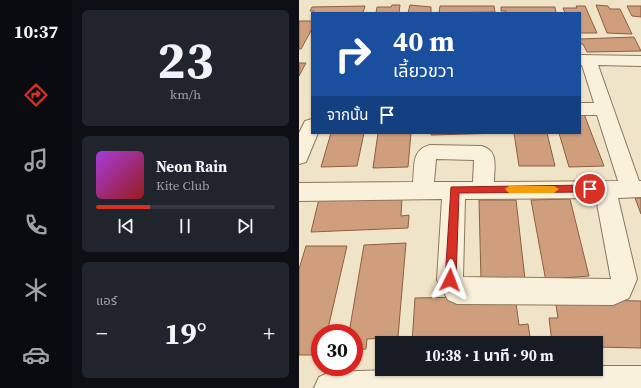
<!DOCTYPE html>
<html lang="th">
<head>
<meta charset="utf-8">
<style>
	:root { --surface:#171b24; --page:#20242c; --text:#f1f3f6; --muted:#9ea1a6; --line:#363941; --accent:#d93025 }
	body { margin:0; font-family:"Source Serif 4","Noto Sans Thai",serif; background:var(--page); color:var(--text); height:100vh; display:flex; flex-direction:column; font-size:15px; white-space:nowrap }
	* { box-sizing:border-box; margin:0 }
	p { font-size:13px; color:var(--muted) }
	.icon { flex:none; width:22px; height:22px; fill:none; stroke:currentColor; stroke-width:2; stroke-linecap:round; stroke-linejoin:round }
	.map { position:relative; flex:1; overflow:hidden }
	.drawer { display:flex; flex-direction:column; gap:10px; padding:10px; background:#0d0f14; width:227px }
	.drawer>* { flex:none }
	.hud { position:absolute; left:12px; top:12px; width:270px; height:122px; border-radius:0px; box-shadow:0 1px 3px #0004; background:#1a4fa0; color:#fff; overflow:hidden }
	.speed { position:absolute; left:12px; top:324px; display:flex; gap:8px; font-size:20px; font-weight:700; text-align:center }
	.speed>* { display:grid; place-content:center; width:52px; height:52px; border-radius:50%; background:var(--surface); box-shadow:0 1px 3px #0004; line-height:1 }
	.speed .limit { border:6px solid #d22; background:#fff; color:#111 }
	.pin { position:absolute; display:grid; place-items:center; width:34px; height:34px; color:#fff; margin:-17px; border:2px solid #fff; border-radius:50%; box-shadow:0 1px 4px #0007 }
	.me { position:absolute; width:44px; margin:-22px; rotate:3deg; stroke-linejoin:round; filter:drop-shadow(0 0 3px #0008) }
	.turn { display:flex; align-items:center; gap:14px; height:84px; padding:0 16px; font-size:18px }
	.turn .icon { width:52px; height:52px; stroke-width:2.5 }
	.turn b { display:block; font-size:28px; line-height:34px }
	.then { display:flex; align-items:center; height:38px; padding:0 16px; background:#0003; gap:8px; font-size:15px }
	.big { font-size:30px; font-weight:700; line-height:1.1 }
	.drawer .widget { flex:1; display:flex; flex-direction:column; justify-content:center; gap:6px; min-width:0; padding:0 14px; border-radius:6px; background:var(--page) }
	.drawer .dial { align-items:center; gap:0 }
	.dial b { font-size:52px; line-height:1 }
	.song { display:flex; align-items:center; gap:12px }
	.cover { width:48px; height:48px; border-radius:6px; background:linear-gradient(135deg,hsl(280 70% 55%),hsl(0 70% 35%)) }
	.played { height:4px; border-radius:2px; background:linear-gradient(90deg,var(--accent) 30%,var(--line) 30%) }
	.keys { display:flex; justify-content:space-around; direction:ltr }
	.heat { display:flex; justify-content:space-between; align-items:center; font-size:22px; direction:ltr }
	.trip { position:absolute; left:76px; top:336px; width:228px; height:40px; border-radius:0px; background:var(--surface); box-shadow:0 1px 3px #0004; font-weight:700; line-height:40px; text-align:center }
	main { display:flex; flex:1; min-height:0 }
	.dock { display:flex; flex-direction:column; width:72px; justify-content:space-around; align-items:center; background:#090b0e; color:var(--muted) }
	.dock .icon { width:28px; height:28px }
	.dock .active { color:var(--accent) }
	.dock b { font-size:18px; color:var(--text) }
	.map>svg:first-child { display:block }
</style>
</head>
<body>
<main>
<nav class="dock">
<b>10:37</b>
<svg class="icon active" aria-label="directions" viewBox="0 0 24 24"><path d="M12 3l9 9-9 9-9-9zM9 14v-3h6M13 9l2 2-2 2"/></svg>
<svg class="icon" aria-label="music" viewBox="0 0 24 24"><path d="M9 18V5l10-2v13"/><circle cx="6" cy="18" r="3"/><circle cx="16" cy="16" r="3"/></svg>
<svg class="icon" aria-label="phone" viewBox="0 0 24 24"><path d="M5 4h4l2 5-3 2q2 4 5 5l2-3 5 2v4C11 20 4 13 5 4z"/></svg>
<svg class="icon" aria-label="climate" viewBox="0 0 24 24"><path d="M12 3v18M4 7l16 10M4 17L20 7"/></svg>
<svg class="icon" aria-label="car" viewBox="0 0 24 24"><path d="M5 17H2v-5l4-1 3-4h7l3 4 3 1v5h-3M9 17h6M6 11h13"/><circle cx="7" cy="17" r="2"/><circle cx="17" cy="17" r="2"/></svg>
</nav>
<section class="drawer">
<div class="widget dial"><b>23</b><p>km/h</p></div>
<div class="widget">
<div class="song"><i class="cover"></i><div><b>Neon Rain</b><p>Kite Club</p></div></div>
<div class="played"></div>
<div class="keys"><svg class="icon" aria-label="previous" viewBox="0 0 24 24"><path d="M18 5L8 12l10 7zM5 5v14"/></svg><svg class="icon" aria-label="pause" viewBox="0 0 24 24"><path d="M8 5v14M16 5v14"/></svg><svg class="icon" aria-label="next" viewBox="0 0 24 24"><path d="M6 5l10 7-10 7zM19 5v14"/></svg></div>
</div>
<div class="widget"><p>แอร์</p>
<div class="heat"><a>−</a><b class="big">19°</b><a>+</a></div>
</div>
</section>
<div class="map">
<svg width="342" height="388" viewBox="0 0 342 388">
	<rect width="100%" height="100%" fill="#f0e4c8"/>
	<!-- building -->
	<path fill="#cf9f7d" stroke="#8d5f41" d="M93 5H101L100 13H77L78 7H92Z
		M111 5 132 7V13H109Z
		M297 5 309 6 311 9H321L333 34 308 33Z
		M66 6 64 13H14L15 11H11L13 7Z
		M141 6H195L196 12 140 13Z
		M277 6H286L298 33H281V13H266L264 8H278Z
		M328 6H342V17L333 16Z
		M202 7H256L257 13H207V11H202Z
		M0 21H13V29L2 49H0Z
		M335 37 342 51 288 52 284 44H281V39Z
		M0 63H7L0 76Z
		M281 114H285L305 166 270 167 260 133H281Z
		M32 133H65L58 166 22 167Z
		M79 133H112L109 167 74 168Z
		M132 133H203L132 135Z
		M215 133H248L256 166H220Z
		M103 197 102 216 110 215 109 228 12 232 20 199Z
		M336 198H342V214Z
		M271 199 290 276 263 278 266 286 248 287 232 200Z
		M180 200H217L227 288 182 280Z
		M107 243 99 337 68 339 67 349 55 350V333H50L65 245Z
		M7 246H48L28 333H21V355H0V269Z
		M216 296 220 325 229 324 232 343H113L116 298Z
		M256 299 342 301V348L297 347V343H253L250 318H259Z"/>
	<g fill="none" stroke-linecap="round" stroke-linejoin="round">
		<!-- minor casing -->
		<g stroke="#8d765c" stroke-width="2">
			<path id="minor" d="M281 55 342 56V66L299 65 340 181H342V197L319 198 338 279 330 298 314 305 158 304 149 300 138 280 143 199 0 201V183L114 182C116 166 112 150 131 145L183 146C200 151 195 167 195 182L319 181 298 115H281V103H295L283 65H281ZM137 159 175 160 174 182H135ZM297 198 312 279 164 277 166 199Z
				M13 119V133H19L7 162 0 164V133L6 121Z
				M297 366H342V388H15L20 377 31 372 119 369H297Z"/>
		</g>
		<!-- minor -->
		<use href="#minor" fill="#faf1dc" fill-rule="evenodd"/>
	</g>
	<!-- route -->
	<path fill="#d93025" stroke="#8d1f18" d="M291 185 295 189 291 192 160 193 157 280 155 283 151 285 148 283 146 280 152 187Z"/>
	<!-- slow -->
	<path fill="#f59e0b" d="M210 186H255L260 189 255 193H210L206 189Z"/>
</svg>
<div class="speed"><div class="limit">30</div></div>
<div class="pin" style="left:291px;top:189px;background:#d93025"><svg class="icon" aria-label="arrive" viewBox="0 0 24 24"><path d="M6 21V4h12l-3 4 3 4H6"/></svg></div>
<svg class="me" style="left:151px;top:280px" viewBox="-20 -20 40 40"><path d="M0-17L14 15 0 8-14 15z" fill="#d93025" stroke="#fff" stroke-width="4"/></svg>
<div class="trip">10:38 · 1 นาที · 90 m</div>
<div class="hud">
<div class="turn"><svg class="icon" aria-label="right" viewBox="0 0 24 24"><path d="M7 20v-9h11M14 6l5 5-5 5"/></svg><div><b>40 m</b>เลี้ยวขวา</div></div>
<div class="then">จากนั้น<svg class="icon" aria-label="arrive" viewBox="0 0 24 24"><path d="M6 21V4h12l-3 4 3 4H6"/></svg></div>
</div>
</div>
</main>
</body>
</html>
